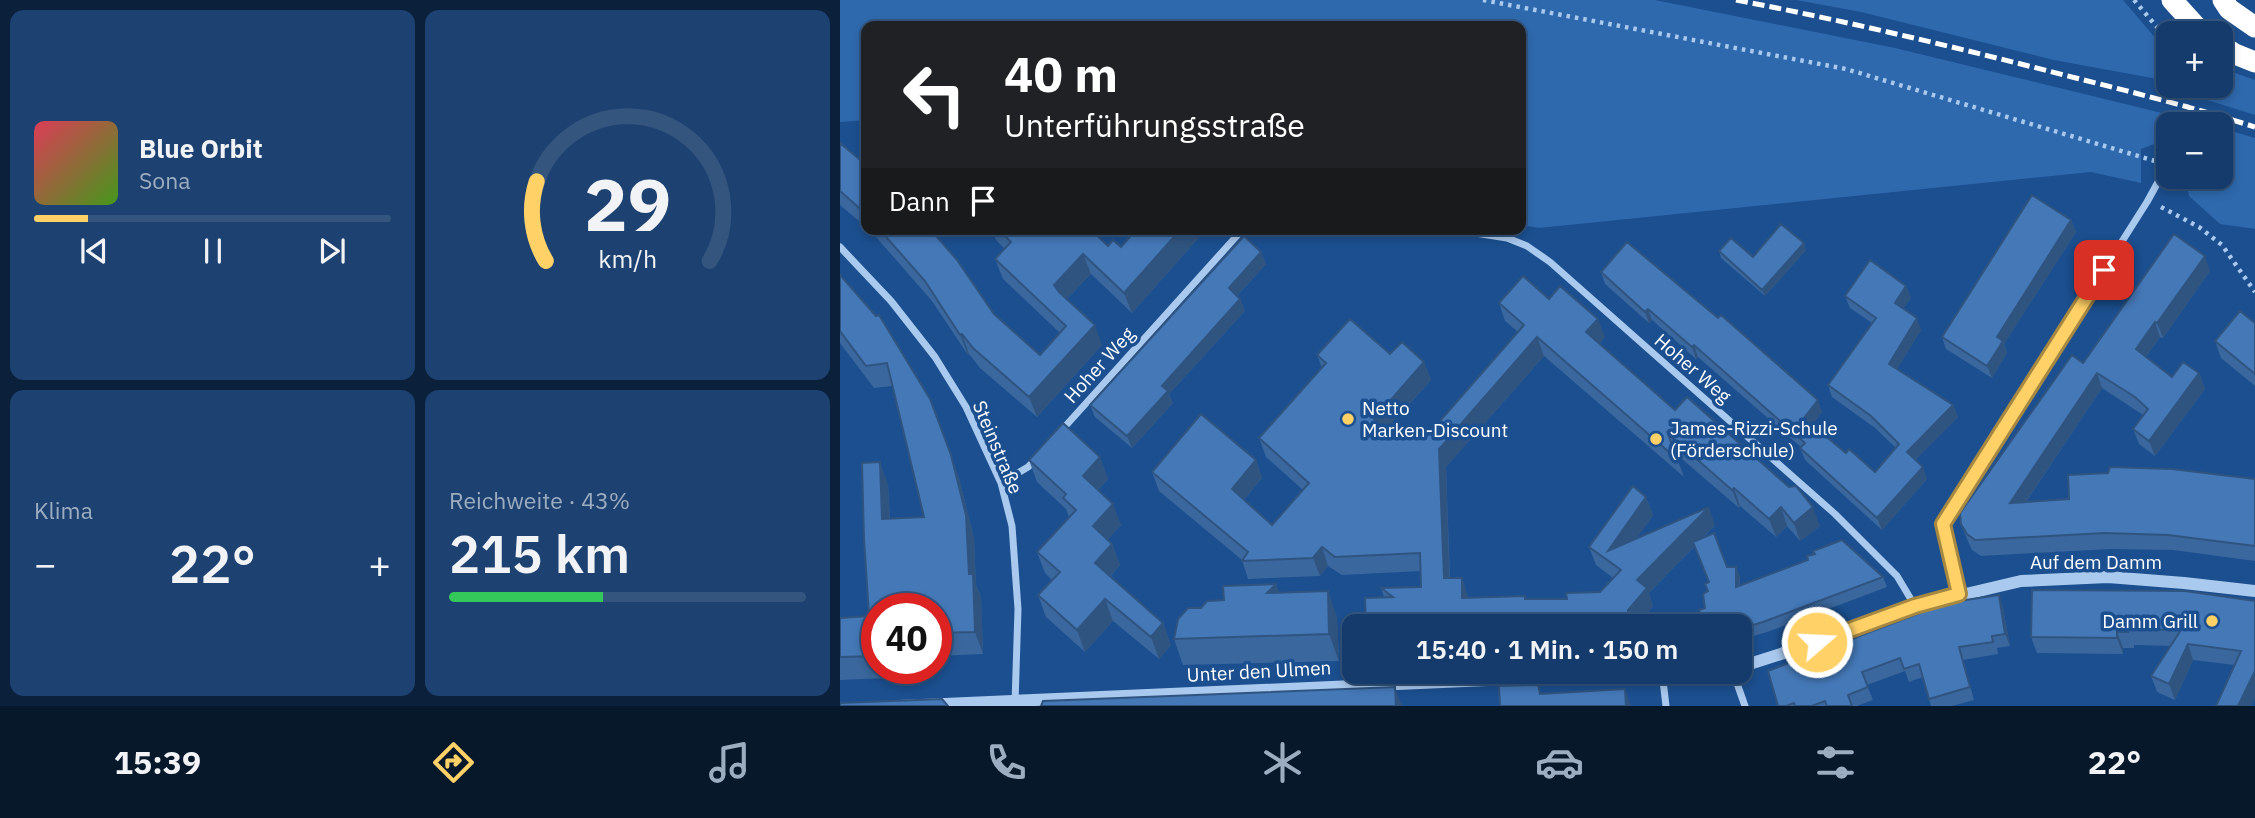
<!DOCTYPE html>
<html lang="de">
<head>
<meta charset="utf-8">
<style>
	:root { --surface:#143b6b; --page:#1d4271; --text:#f1f3f6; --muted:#9dadc1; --line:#33557e; --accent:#ffd166 }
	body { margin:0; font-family:"IBM Plex Sans",sans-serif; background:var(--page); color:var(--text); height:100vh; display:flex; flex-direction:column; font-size:26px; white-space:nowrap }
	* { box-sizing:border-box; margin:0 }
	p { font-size:23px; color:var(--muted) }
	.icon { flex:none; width:38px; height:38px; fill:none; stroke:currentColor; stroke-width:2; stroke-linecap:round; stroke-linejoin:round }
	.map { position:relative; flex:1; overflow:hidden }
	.drawer { display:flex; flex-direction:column; gap:10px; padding:10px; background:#0b203b; width:840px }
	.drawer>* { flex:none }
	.guide { position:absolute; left:21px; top:21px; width:665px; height:214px; border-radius:14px; box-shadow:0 4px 10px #0003,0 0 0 2px var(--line); background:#202124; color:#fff; overflow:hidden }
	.buttons { position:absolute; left:1316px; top:21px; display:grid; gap:14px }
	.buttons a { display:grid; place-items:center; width:77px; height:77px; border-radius:14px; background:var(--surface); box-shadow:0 4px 10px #0003,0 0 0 2px var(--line); font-size:35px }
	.speed { position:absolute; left:21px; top:593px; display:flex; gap:14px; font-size:35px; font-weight:700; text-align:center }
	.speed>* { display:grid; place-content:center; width:91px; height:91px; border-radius:50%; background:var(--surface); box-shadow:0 4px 10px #0003,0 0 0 2px var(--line); line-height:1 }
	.speed .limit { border:10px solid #d22; background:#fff; color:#111 }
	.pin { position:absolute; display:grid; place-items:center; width:60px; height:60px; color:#fff; margin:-30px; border-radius:14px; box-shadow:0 4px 10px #0006 }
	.me { position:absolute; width:77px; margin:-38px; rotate:71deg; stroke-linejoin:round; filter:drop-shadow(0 0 5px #0008) }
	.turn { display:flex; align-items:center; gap:24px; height:147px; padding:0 28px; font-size:32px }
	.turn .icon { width:91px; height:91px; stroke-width:2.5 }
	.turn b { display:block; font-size:49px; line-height:60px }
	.then { display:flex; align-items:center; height:66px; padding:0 28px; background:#0003; gap:14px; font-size:26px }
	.big { font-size:52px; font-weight:600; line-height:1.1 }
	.drawer .card { flex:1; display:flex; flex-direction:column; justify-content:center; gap:10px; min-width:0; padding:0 24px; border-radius:14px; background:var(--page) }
	.drawer .dial { align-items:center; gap:0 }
	.dial svg { height:182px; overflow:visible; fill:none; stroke:var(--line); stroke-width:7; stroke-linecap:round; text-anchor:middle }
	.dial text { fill:var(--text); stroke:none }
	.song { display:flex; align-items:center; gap:21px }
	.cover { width:84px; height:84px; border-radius:10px; background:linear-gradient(135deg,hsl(350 70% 55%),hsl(100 70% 35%)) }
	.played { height:7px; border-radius:4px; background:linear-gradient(90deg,var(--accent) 15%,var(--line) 15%) }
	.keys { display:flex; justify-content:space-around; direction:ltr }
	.heat { display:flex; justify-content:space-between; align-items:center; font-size:38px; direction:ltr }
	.charge { height:10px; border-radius:5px; background:linear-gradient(90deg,#34c759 43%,var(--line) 0) }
	.drawer .tiles { flex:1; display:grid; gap:10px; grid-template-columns:repeat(2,1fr) }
	.trip { position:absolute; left:502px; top:614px; width:410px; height:70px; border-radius:14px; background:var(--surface); box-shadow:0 4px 10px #0003,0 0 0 2px var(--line); font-weight:600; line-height:70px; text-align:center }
	.tab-bar { display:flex; height:112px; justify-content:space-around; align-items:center; background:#08182b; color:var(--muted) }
	.tab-bar .icon { width:49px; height:49px }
	.tab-bar .active { color:var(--accent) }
	.tab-bar b { font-size:32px; color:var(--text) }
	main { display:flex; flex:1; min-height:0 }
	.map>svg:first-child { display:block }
</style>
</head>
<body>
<main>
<section class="drawer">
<div class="tiles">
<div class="card">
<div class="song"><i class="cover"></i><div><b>Blue Orbit</b><p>Sona</p></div></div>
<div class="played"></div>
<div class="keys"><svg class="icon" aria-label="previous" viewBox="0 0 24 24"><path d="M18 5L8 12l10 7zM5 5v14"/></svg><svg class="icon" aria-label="pause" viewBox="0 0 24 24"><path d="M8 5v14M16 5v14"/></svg><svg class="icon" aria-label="next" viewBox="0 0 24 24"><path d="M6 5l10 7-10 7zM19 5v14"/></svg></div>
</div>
<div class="card dial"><svg viewBox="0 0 100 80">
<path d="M14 69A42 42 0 1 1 86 69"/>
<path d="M14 69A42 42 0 0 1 10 34" stroke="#ffd166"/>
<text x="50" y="56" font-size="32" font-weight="700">29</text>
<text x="50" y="72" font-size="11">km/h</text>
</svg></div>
<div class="card"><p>Klima</p>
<div class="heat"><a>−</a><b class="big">22°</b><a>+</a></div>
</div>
<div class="card"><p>Reichweite · 43%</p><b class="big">215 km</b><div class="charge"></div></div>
</div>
</section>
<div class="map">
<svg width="1415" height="706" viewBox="0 0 1415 706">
	<rect width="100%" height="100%" fill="#1b4f8f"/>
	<!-- green -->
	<path fill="#2e69ad" d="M0 0H815L1055 48 1326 114 1314 144 1301 149V183L1251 172 699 228 681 225V26H26V120L0 122Z
		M956 0H1283L1328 53V81L1214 60 1021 12Z
		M1381 68 1415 80V115L1364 99 1367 86H1381Z
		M1381 128 1415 138V229L1380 224 1349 196 1345 177H1381Z"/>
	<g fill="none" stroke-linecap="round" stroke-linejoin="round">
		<!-- path -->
		<path stroke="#a9c9ee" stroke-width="4.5" stroke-dasharray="3.5 5" stroke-linecap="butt" d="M643 0 1006 69 1315 161
			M1294 0 1328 40
			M1342 124 1352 86
			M1321 207 1359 227 1382 245 1415 292"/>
		<!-- minor -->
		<path stroke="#a9c9ee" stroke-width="7" d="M610 229 667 238 687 246 710 262 995 514 1057 576 1075 606
			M0 247 51 301 95 357 126 407 161 483 172 526 178 609 175 703
			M221 431 403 229
			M161 483 188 467 197 458
			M1119 594 1103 524 1307 202 1328 164
			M822 672 826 706
			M893 672 905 706"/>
		<!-- tertiary -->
		<path stroke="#a9c9ee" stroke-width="12" d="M900 667 1003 634 1075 606 1181 581 1268 577 1344 583 1415 591
			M59 706 830 672"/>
		<!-- motorway -->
		<path stroke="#fff" stroke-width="21" d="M1332 0 1362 33
			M1383 0 1389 9 1415 27
			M1381 45 1395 54 1415 62"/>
		<!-- rail -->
		<path stroke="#fff" stroke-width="5" stroke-dasharray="12 5" stroke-linecap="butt" d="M896 0C1006 21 1115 47 1224 75 1288 91 1352 107 1415 127"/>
	</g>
	<!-- wall -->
	<path fill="#3a679d" d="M0 143 26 165V227L0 205Z
		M1231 220 1236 232 1164 344 1167 353 1152 378 1106 349 1102 337Z
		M29 229H90L154 314 200 355 220 333 163 279 155 259 165 249 156 240 152 229H250L268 246 281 247 297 229H361L363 233 292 313 251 274 227 299 262 345 197 417 140 368 129 354 128 355 92 301Z
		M966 250 925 296 881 258 879 251 913 257Z
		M421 252 426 264 397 296 400 299 405 311 329 394 333 403 292 448 255 417 250 405Z
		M1370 271 1323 338 1320 337 1306 357 1332 377 1359 373 1365 389 1315 456 1299 444 1293 429 1303 415 1262 388 1186 502 1229 499 1415 479V561L1333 550 1270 549 1141 556 1132 550 1127 539 1121 524 1243 363Z
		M761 272 982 412 972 425 1006 453 1035 472 1056 448 1035 428 992 397 988 385 1032 323 1010 308 1005 296 1066 286 1071 298 1063 309 1081 330 1057 369 1113 405 1118 417 1075 460 1087 479 1042 530 965 460 960 448 961 447 858 357 856 359 812 320 809 323 765 284Z
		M0 275 90 399 119 478 134 538 136 585 141 596 143 654 96 656V609H37V668H93V676L0 680V618L29 616 48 484 50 519 84 517 52 386 34 388 0 343Z
		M709 299 765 337 759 344 835 410 980 526 960 541 947 526 936 537 900 506 899 508 835 453 844 477 704 356 606 467 610 578H622L628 598 685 596 686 599H727L760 592 773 578 756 565 749 547 806 497 813 515 796 539 875 525 863 538 887 567 900 576V585L968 560 974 554 973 551 1043 577 1047 587 927 632 900 640V626L865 608 869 582 855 546 809 593 813 606 797 626H527L526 625 544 597 541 588 581 587V571L502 575 488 566 480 576 408 579 402 560 319 491 312 472 416 460 422 478 404 500 432 525 463 490 426 457 419 438 482 368 477 355 550 354 584 362 591 380 546 431 553 438 586 437 678 332 665 321 659 303Z
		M1415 323V386L1381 358 1375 341Z
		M260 457 268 479 258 490 281 525 268 539 272 544 280 565 270 577 323 623 331 645 319 659 273 621 245 652 206 617 198 595 212 580 205 573 197 552 229 517 226 509 197 482 189 460Z
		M439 592 497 617 499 661 343 665 334 639 361 608 384 600Z
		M1415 601V699L1394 665 1353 660 1335 700 1317 692 1311 676 1331 646 1294 645V648H1283V654L1197 653 1191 637Z
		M1163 608 1170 646 1157 648 1158 654 1123 660 1134 700 1112 706H1091L1083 677 1069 682 1065 671 1027 685 1033 700 1017 706H938Z"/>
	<!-- shaded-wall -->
	<path fill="#305480" d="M1231 220 1236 232 1164 344 1167 353 1152 378 1147 366 1157 337Z
		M341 229H361L363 233 292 313 284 293Z
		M964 243 966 250 925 296 922 290Z
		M421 252 426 264 393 300 389 288Z
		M243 254 251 274 221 305 214 285Z
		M1365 256 1370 271 1323 338 1317 323Z
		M1066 286 1071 298 1059 315 1055 303Z
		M400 299 405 311 329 394 333 403 292 448 287 436 322 386Z
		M808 309 812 320 809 323 805 312Z
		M1077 318 1081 330 1053 376 1049 364Z
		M758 319 765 337 753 351 746 332Z
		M1315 322 1320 337 1301 364 1296 349Z
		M255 325 262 345 197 417 189 397Z
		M122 334 129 354 128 355 120 335Z
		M697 337 704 356 606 467 610 596 604 578 599 449Z
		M854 345 858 357 856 359 852 347Z
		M584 362 591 380 540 437 534 419Z
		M1257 373 1262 388 1175 518 1170 503Z
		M1359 373 1365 389 1315 456 1309 441Z
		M978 400 982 412 969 430 964 418Z
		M1113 405 1118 417 1072 463 1067 452Z
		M111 455 119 478 134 538 136 585 141 596 143 654 135 632 129 574Z
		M260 457 268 479 251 497 243 476Z
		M416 460 422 478 398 507 392 489Z
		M40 462 48 484 51 542 42 519Z
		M1083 467 1087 479 1042 530 1037 518Z
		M894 488 900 506 899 508 892 490Z
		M806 497 813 515 777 567 768 551Z
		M273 504 281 525 261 547 253 526Z
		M869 507 875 525 809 593 813 606 797 626H789L788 610 797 580Z
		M941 507 947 526 936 537 929 519Z
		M973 507 980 526 960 541 954 523Z
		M272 544 280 565 262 585 255 563Z
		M482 547 488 566 480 576 473 558Z
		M896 567 900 576 899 596 896 587Z
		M622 578 628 596 629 616 622 598Z
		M436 584 446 611 427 593Z
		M488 591 497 617 499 661 489 634Z
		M1159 595 1163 608 1170 646 1165 634Z
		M265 599 273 621 245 652 237 630Z
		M323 623 331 645 319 659 311 637Z
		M1277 632 1283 648V654L1277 638Z
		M1348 644 1353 660 1335 700 1329 684Z
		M1415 671V699L1411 706H1398Z
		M555 687 562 706H556Z
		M785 689 791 705V706H786Z"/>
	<!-- building -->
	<path fill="#4478b7" stroke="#305480" stroke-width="2" d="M0 143 26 165V214L0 191Z
		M1192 195 1231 220 1157 337 1163 341 1147 366 1102 337Z
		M941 224 964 243 922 290 879 251 891 238 913 257Z
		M39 229H90L117 260 154 314 200 355 226 326 155 259 171 242 158 229H250L268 246 273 240 281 247 297 229H341L284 293 243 254 214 285 219 292 255 325 189 397 133 348 122 334 120 335 85 281Z
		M1334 234 1365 256 1317 323 1315 322 1296 349 1332 377 1343 362 1359 373 1309 441 1293 429 1308 409 1295 397 1257 373 1170 503 1229 499 1228 475 1268 473 1270 467 1332 469 1415 479V546L1328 535 1264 533 1135 540 1127 534 1121 524 1120 513 1232 355 1243 363Z
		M404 236 421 252 389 288 400 299 322 386 328 391 287 436 250 405Z
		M787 242 878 318 881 315 978 400 964 418 1006 453 1009 449 1035 472 1059 444 1031 416 988 385 1036 318 1005 296 1030 260 1066 286 1055 303 1077 318 1049 364 1113 405 1067 452 1083 467 1037 518 960 448 965 443 854 345 852 347 808 309 805 312 761 272Z
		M0 275 36 316 39 315 90 399 111 455 126 515 129 574H133L135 632 96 633V609H37V656L0 657V618L29 616 24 539 22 463 40 462 42 519 84 517 47 363 26 366 0 331Z
		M683 276 709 299 720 286 758 319 746 332 835 410 847 397 949 487 956 486 973 507 954 523 941 507 929 519 894 488 892 490 828 434 837 459 697 337 599 449 604 578H622V598L685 596V599H727L726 593 760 592 781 570 749 547 793 486 806 497 768 551 869 507 797 580 807 588 788 610 789 626H533V625H526L525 598 553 597 541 588 581 587 580 553 495 557 482 547 473 558 402 561 408 552 312 472 361 414 416 460 392 489 432 525 469 483 419 438 486 363 477 355 510 319 550 354 562 342 584 362 534 419 553 438 586 437 684 325 659 303Z
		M1400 311 1415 323V374L1375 341Z
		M223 423 260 457 243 476 273 504 253 526 272 544 255 563 323 623 311 637 265 599 237 630 198 595 220 572 197 552 236 510 223 498 226 494 189 460Z
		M874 533 887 567H896V587L968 560 967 556 975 554 973 551 1002 540 1043 577 923 622 900 629V626H864L859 610 865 608 863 594 868 591 865 584 869 582 853 542Z
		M436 584 427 593 488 591 489 634 334 639 338 619 348 608H361L367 601 384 600 383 586Z
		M1192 590 1345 591 1415 601V671L1398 706H1376L1401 651 1348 644 1329 684 1311 676 1341 630 1288 629V632H1277V638L1191 637Z
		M1159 595 1165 634 1152 636 1153 642 1119 647 1130 687 1089 699 1079 664 1064 669 1060 658 1022 672 1028 687 1008 695 1012 706H987L985 701 972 706H955L954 703 946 706H938L928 671 1106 603Z
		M698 685 700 694 785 689 786 706H660L659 686Z
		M555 687 556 706H201L203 701Z
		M102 699 108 706H0V703Z"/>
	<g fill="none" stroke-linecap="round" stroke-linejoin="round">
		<!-- route casing -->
		<g stroke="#a68842" stroke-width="18">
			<path id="route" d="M977 642 1075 606 1119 594 1103 524 1264 270"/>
		</g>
		<!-- route -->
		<use href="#route" stroke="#ffd166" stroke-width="12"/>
	</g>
	<!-- markers -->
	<g fill="#ffd166" stroke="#1b4f8f" stroke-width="2.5">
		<circle cx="508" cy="419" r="7"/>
		<circle cx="816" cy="439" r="7"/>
		<circle cx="1372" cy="621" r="7"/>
	</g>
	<g text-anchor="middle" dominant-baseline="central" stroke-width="7" stroke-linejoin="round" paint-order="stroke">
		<!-- street labels -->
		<g font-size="19" fill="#fff" stroke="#1b4f8f">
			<text transform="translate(259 365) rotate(-48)">Hoher Weg</text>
			<text transform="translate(853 368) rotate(41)">Hoher Weg</text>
			<text transform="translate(158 447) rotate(67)">Steinstraße</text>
			<text x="1256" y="562">Auf dem Damm</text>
			<text transform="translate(419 671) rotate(-3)">Unter den Ulmen</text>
		</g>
		<!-- poi labels -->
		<g font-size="19" fill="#fff" stroke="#1b4f8f" text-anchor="start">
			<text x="522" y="408">Netto<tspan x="522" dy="22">Marken-Discount</tspan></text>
			<text x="830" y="428">James-Rizzi-Schule<tspan x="830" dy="22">(Förderschule)</tspan></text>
			<text x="1358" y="621" text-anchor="end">Damm Grill</text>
		</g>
	</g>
</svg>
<div class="buttons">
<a>+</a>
<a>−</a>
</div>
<div class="speed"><div class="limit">40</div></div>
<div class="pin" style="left:1264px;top:270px;background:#d93025"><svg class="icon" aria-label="arrive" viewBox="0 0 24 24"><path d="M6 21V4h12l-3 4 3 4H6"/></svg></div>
<svg class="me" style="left:977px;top:642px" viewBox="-20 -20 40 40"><circle r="17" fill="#ffd166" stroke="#fff" stroke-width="3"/><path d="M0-11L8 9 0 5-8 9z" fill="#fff"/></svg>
<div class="trip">15:40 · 1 Min. · 150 m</div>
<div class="guide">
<div class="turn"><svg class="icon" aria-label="left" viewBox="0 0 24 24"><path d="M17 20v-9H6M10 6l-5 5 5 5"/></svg><div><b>40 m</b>Unterführungsstraße</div></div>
<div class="then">Dann<svg class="icon" aria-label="arrive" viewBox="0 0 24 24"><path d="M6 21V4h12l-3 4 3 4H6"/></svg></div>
</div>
</div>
</main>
<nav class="tab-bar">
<b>15:39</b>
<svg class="icon active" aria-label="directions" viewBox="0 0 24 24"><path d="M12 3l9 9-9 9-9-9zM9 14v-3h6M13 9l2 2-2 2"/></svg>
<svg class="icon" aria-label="music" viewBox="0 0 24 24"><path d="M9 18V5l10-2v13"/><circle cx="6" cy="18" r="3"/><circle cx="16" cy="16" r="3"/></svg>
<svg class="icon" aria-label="phone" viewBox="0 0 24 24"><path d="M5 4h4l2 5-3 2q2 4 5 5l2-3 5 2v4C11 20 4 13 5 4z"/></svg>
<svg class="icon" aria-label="climate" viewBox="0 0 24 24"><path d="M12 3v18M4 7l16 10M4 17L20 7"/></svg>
<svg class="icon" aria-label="car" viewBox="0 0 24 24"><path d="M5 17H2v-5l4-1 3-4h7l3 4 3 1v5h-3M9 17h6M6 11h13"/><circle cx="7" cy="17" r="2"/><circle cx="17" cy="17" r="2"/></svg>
<svg class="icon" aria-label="filters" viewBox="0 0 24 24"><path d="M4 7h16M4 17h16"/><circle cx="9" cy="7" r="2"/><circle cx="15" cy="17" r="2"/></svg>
<b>22°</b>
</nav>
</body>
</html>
